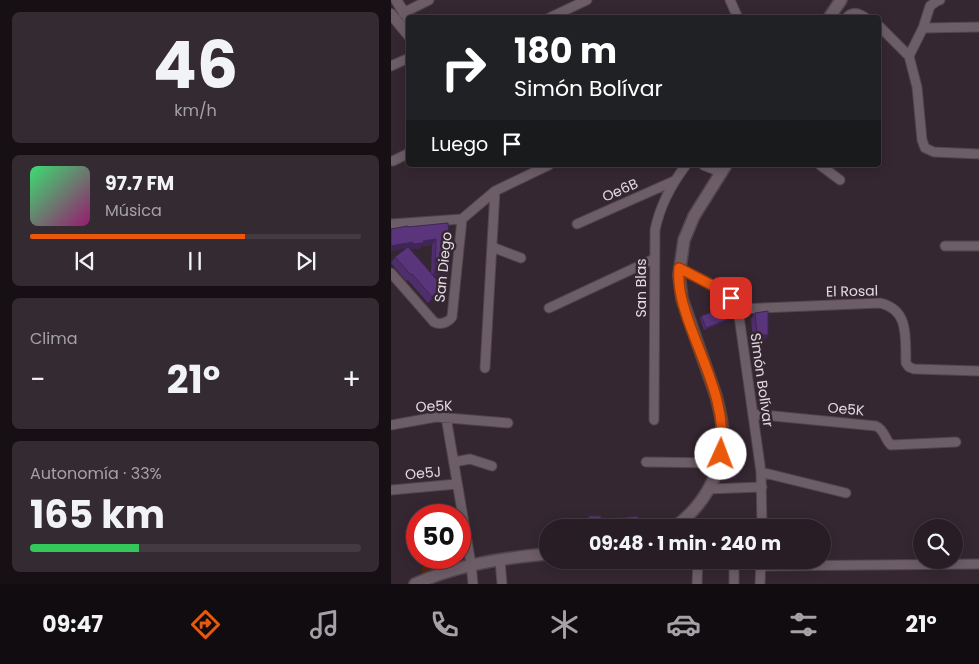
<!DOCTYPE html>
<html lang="es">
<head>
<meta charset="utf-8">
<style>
	:root { --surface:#281d25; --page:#342a32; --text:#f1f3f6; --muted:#a5a2a7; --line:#443b42; --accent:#ea580c }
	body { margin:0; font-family:Poppins,sans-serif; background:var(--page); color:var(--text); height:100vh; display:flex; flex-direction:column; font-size:19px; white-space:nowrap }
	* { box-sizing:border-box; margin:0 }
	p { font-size:16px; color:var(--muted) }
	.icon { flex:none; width:28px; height:28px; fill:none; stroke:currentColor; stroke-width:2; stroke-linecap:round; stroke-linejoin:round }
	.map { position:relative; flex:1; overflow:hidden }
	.details { display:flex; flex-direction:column; gap:12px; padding:12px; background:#161014; width:391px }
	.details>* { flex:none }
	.top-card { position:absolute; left:15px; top:15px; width:475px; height:152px; border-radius:5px; box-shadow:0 2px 12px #0003,0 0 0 1px var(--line); background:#202124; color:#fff; overflow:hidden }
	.controls { position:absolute; left:522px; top:519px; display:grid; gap:10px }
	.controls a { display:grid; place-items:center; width:50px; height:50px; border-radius:50%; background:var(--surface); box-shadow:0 2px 12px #0003,0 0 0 1px var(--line); font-size:25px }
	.speed { position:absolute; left:15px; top:504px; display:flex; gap:10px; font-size:25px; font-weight:700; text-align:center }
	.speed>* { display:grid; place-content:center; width:65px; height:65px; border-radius:50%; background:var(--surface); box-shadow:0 2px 12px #0003,0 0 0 1px var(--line); line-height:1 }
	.speed .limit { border:8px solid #d22; background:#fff; color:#111 }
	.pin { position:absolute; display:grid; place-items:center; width:42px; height:42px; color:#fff; margin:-21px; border-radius:10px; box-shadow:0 2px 8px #0006 }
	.me { position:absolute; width:55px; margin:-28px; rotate:2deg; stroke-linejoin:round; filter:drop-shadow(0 0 4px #0008) }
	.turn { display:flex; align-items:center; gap:18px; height:105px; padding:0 25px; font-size:22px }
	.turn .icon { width:65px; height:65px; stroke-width:2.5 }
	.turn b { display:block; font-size:35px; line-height:42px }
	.then { display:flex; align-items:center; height:48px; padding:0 25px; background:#0003; gap:10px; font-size:19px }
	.big { font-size:38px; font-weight:700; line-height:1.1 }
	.details .widget { flex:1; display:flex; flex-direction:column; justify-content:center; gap:8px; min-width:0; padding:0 18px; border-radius:8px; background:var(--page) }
	.details .dial { align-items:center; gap:0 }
	.dial b { font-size:65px; line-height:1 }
	.song { display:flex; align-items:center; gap:15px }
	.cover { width:60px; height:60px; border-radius:8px; background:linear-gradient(135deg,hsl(140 70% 55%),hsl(320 70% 35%)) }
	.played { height:5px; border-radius:2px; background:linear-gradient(90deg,var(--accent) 65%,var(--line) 65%) }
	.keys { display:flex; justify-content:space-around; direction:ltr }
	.heat { display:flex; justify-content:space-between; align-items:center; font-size:28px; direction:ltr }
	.charge { height:8px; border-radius:4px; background:linear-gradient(90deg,#34c759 33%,var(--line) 0) }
	.trip { position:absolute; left:148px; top:519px; width:292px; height:50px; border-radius:25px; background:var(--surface); box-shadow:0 2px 12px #0003,0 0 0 1px var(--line); font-weight:700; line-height:50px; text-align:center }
	.dock { display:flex; height:80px; justify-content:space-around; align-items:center; background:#100c0f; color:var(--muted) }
	.dock .icon { width:35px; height:35px }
	.dock .on { color:var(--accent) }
	.dock b { font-size:22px; color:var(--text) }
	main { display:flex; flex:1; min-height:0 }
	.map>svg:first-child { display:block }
</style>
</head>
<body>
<main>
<section class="details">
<div class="widget dial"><b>46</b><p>km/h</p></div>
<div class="widget">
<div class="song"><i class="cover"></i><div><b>97.7 FM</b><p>Música</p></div></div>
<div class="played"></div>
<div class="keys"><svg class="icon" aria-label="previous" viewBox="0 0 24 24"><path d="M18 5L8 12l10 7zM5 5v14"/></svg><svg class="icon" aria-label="pause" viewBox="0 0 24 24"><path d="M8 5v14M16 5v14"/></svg><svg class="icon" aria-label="next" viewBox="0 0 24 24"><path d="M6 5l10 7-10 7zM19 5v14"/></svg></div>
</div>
<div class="widget"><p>Clima</p>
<div class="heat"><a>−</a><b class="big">21°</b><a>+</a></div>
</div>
<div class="widget"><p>Autonomía · 33%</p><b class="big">165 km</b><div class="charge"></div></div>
</section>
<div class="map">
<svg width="588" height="584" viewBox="0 0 588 584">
	<rect width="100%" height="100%" fill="#352731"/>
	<!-- green -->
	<path fill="#5c250f" d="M69 528 75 562 31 575 32 558H69Z"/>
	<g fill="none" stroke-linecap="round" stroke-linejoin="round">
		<!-- minor casing -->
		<g stroke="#50454c" stroke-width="11">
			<path id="minor" d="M339 0 347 18
				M12 13 38 0
				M158 18 196 0
				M455 18C461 11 468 13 475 18
				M488 26 518 56 526 87 531 140 534 148 543 152 588 154
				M532 28 588 27
				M518 56 532 28 539 6 546 1 549 0
				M0 66 18 58
				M2 161 18 153
				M429 165 449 180
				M0 224 71 219 104 191 158 165
				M186 224 283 181
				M554 246H588
				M101 247 130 258
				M288 268C311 280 332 287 347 309L370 472 371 528
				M0 273 43 322C49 325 57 323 61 317L71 219
				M158 308 263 259
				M347 309 489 303C519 310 514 338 515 363L518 367 523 369 588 371
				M94 368 104 191
				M362 414 485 426C494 430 494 440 500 445L565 442
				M55 417 80 564 82 584
				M263 420 264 230C269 205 280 185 295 165
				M0 425 45 417 117 423
				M63 462 79 459 101 466
				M255 462 328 463
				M370 472 455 493
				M317 489 371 487
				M0 490 66 484
				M285 525 304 528
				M109 560 111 584
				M370 566 588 564
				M306 584 307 560
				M343 584V570
				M369 584 370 560"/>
		</g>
		<!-- tertiary casing -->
		<g stroke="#50454c" stroke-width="12">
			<path id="tertiary" d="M5 0 18 20
				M0 14 18 36
				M313 165 331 172"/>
		</g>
		<!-- secondary casing -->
		<g stroke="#50454c" stroke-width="14">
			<path id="secondary" d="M438 18 450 0
				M282 528C310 509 330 476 332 442 333 427 329 411 325 396L291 299 288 275 293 240 303 216 335 165
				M24 584C66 565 111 558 156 554"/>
		</g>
		<!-- minor -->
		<use href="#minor" stroke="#6d5d67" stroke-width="9"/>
		<!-- tertiary -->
		<use href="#tertiary" stroke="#6d5d67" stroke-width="10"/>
		<!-- secondary -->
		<use href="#secondary" stroke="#6d5d67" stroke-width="11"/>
	</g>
	<!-- wall -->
	<path fill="#4e2e6b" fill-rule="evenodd" d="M57 223 55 277 43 276 48 293 37 303 17 280 15 281 0 263 4 257 14 249 17 227ZM41 245 40 273 19 249H28L30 246Z
		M364 313 377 335 373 341H362L360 319Z
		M310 316 338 320 313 330 309 318Z
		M341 464 345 478H339L338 468Z
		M198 516 210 520 247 524 245 528H193L192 524Z
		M270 560H286L282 567H274L275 561 270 562Z"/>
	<!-- shaded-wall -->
	<path fill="#402557" d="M45 239 41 245 30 246 28 249H16L17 248 0 251V246L32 241Z
		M44 271H59L55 277 40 276Z
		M52 287 48 293 37 303 41 297Z
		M340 318 338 320 313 330 315 328Z
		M366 335H377L373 341H362Z
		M341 474H348L345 478H339Z
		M247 524 245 528H198V526Z
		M278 561H286L282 567H274Z"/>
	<!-- building -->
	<path fill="#5b357c" stroke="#402557" d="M57 223 59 246V271H44L45 239 32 241 33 243 20 244 22 242 0 246V229L17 226V227Z
		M17 247 52 287 41 297 21 274 20 275 4 257Z
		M335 307 340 318 315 328 310 316Z
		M377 311V335H366L364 313Z
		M341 464H348V474H341Z
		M198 516H210V520L247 516V524L222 527 198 526Z
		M279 560H286V561H278Z"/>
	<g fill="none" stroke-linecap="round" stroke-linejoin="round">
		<!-- route casing -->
		<g stroke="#983908" stroke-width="12">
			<path id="route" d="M330 454C336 409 315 369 300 328 293 309 286 288 288 268L332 291 340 298"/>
		</g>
		<!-- route -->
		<use href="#route" stroke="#ea580c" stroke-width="9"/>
	</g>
	<g text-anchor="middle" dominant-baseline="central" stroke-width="5" stroke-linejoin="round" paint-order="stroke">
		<!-- street labels -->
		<g font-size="14" fill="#e4dbe1" stroke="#352731">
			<text transform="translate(229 190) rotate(-24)">Oe6B</text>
			<text transform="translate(52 267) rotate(-84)">San Diego</text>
			<text transform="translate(250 288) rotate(-90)">San Blas</text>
			<text transform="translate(461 291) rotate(-1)">El Rosal</text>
			<text transform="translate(371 380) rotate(82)">Simón Bolívar</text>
			<text transform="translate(43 406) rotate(-2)">Oe5K</text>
			<text transform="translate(455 409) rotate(5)">Oe5K</text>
			<text transform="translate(32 473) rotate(-5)">Oe5J</text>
		</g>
	</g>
</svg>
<div class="controls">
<a><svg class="icon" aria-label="search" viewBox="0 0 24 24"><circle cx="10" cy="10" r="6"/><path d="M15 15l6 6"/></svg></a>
</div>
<div class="speed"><div class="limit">50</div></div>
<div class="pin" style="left:340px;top:298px;background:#d93025"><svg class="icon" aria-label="arrive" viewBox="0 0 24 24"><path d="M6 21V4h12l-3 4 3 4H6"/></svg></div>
<svg class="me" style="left:330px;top:454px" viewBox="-20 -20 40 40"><circle r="19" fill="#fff"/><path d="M0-13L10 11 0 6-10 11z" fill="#ea580c"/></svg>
<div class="trip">09:48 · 1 min · 240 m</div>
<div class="top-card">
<div class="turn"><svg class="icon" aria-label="right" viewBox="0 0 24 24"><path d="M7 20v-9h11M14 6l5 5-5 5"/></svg><div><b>180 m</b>Simón Bolívar</div></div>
<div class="then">Luego<svg class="icon" aria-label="arrive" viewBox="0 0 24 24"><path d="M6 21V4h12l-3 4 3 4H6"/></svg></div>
</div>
</div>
</main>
<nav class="dock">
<b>09:47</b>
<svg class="icon on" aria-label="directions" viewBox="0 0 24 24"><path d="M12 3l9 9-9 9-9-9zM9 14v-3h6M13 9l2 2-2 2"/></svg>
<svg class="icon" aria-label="music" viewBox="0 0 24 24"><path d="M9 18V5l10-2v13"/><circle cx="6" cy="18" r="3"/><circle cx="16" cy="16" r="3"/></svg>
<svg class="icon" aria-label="phone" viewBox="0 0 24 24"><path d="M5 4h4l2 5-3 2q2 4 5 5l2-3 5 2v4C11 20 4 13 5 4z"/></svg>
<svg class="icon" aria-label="climate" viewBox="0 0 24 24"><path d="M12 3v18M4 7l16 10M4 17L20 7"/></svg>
<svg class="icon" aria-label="car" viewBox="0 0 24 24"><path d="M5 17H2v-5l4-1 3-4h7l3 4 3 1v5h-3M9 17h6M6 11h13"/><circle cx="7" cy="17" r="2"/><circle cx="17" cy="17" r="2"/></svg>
<svg class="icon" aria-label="filters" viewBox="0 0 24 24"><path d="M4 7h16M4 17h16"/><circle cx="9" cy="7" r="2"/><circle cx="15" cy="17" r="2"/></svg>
<b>21°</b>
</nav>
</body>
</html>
